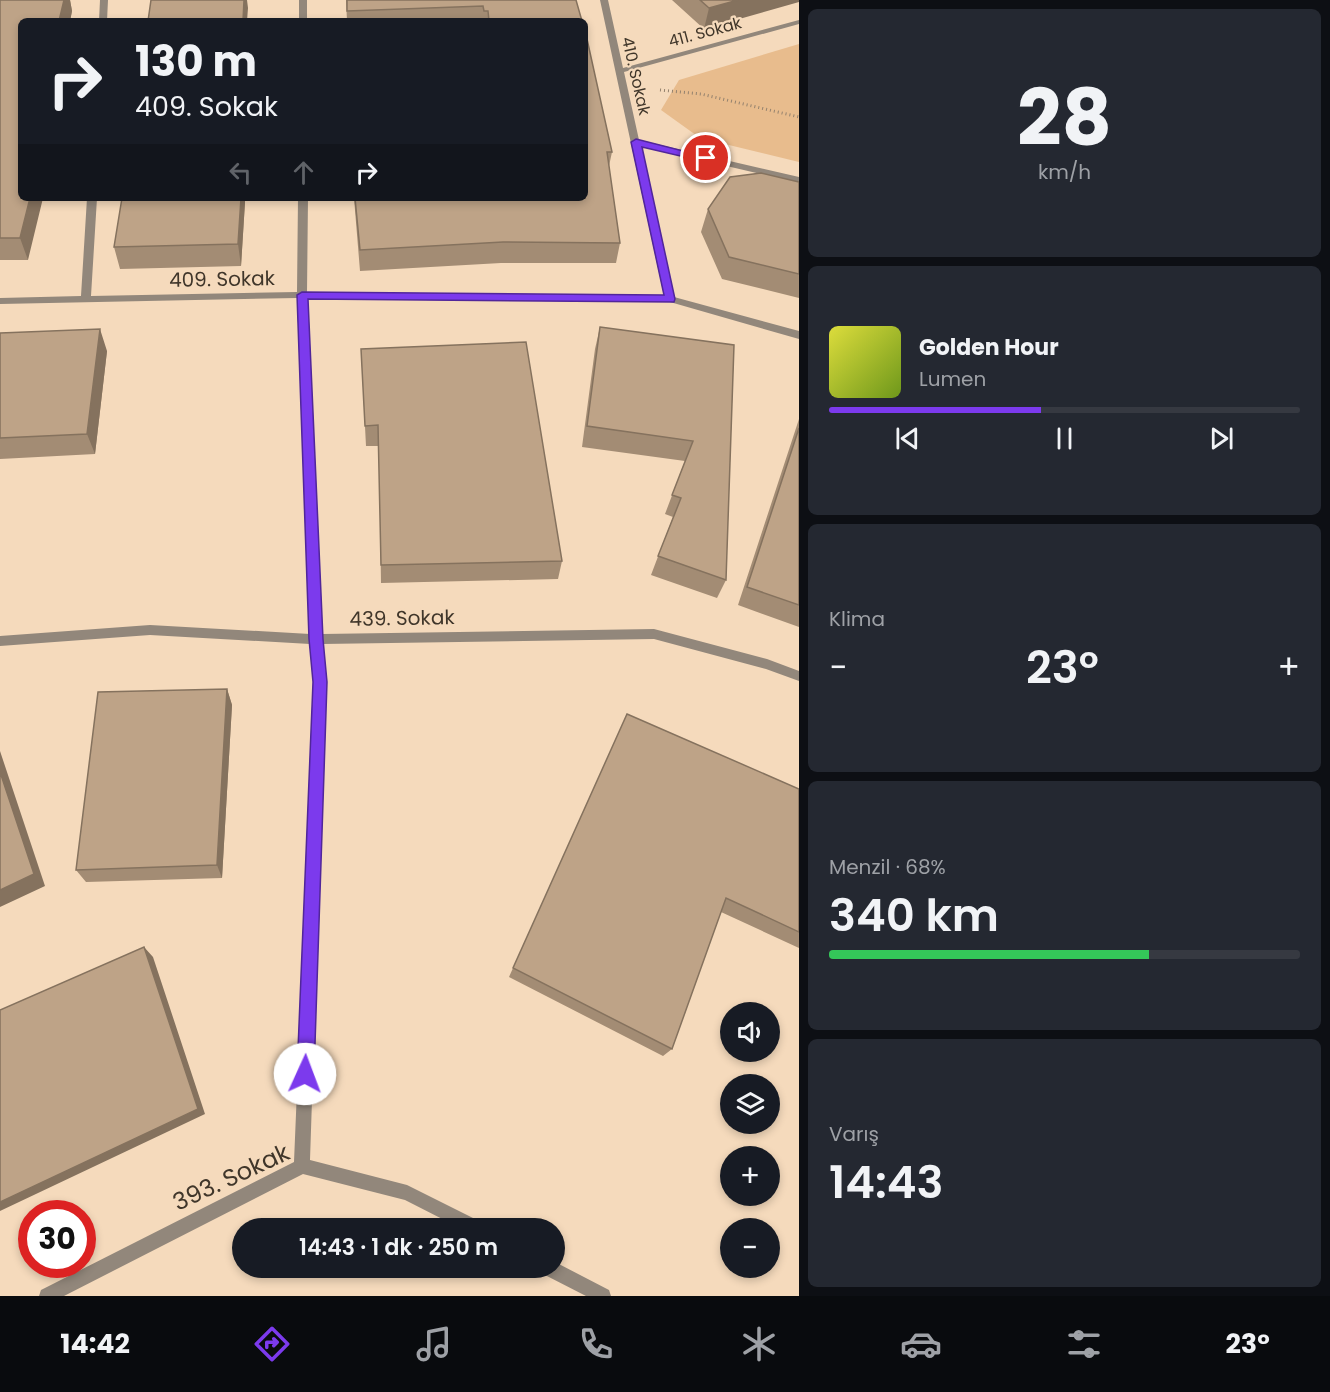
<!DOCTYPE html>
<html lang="tr">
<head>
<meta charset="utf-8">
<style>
	:root { --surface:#171b24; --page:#242831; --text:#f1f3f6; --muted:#9ea1a6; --line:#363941; --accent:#7c3aed }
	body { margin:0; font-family:Poppins,sans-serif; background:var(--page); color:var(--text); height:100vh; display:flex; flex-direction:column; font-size:22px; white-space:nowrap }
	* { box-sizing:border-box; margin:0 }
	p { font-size:20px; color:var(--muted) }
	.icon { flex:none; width:33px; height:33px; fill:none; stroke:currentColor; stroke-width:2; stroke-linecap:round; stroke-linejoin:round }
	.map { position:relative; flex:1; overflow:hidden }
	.details { display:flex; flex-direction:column; gap:9px; padding:9px; background:#0d0f14; width:531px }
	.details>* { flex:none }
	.hud { position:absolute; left:18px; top:18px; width:570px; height:183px; border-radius:9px; box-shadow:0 3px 9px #0003; background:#171b24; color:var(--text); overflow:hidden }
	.controls { position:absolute; left:720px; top:1002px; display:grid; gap:12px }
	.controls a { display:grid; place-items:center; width:60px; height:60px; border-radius:50%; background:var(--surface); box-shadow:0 3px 9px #0003; font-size:30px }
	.speed { position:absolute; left:18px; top:1200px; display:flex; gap:12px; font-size:30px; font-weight:700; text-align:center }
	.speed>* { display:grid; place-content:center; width:78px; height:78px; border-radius:50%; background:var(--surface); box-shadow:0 3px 9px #0003; line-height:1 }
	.speed .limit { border:9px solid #d22; background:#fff; color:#111 }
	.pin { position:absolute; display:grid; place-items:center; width:51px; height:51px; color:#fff; margin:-26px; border:3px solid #fff; border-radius:50%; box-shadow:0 2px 6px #0007 }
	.me { position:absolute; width:66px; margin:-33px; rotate:2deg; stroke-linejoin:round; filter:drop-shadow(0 0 4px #0008) }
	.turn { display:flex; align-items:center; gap:21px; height:126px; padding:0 18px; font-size:27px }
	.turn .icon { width:78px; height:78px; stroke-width:2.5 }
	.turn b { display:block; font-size:42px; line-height:51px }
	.lanes { display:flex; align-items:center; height:57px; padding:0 18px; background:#0003; justify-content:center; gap:30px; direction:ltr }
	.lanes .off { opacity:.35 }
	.big { font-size:45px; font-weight:600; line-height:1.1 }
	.details .card { flex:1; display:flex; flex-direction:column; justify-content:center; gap:9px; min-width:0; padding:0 21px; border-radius:9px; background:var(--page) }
	.details .dial { align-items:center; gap:0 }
	.dial b { font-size:78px; line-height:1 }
	.song { display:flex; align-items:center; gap:18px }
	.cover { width:72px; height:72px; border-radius:9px; background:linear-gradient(135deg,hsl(60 70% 55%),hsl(80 70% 35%)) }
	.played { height:6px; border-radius:3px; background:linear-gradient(90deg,var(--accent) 45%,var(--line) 45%) }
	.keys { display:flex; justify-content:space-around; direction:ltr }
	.heat { display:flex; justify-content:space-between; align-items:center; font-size:33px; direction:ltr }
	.charge { height:9px; border-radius:4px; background:linear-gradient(90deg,#34c759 68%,var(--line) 0) }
	.trip { position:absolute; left:232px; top:1218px; width:333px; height:60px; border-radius:30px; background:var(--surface); box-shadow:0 3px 9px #0003; font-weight:600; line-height:60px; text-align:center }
	.dock { display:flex; height:96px; justify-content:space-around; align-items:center; background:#090b0e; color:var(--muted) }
	.dock .icon { width:42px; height:42px }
	.dock .on { color:var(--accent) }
	.dock b { font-size:27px; color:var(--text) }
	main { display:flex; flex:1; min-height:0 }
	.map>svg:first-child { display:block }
</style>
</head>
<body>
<main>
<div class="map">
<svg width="799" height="1296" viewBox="0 0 799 1296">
	<rect width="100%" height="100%" fill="#f5dabc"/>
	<!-- green -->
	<path fill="#e8bc8d" d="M799 44V162L700 138 661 110 679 80Z"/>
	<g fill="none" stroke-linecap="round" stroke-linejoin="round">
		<!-- path -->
		<path stroke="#94826e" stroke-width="3" stroke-dasharray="1 3" stroke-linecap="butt" d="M660 90 701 94 799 117"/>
		<!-- street -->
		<path fill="#92877b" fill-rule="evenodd" d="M100 0H108L107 21H99Z
			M299 0H307V21H299Z
			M600 0H608L623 68 799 20V24L624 72 639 140 799 177V183L641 146 674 297 799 331V339L670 302 307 298 322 634 654 629 767 659 799 671V681L766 669 654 639 322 644 326 682 310 1160 407 1185 481 1222 483 1228H460L405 1200 303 1174 64 1296H39L41 1290 294 1162 314 682 310 644 150 635 0 646V636L150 625 310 634 297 298 0 304V298L81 296 87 198H97L91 296 297 292 298 198H308L307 292 664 296Z
			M555 1262 609 1290 611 1296H586L543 1274 541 1268H555Z"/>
	</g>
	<!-- wall -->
	<path fill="#a38c74" d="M0 0H70L72 11 70 21H21L28 260H0Z
		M346 0H576L582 21H347Z
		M672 0H799L704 29Z
		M585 30 612 152 609 166 620 243 616 263H501L360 271 354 198H585Z
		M799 182V298L722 279 701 232 708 209Z
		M245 202 241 266 120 269 114 247Z
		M600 327 734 345 726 580 717 598 651 575 673 517 665 514 685 461 582 447 595 349Z
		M0 333 107 351 95 454 0 459Z
		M361 349 562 561 558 579 381 583 379 446H366Z
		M799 419V627L738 605Z
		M227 689 232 705 222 878 86 882 76 870Z
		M799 789V948L721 912 672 1049 663 1056 509 977 513 968Z"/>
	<!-- shaded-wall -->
	<path fill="#85725e" d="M64 0H70L72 11 70 21H59Z
		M244 0H247L248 8 247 21H243Z
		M738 0H799V2L704 29 709 8Z
		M30 198H43L28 260 20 238Z
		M241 198H245V202L241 266 238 244Z
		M100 329 107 351 95 454 87 434Z
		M227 689 232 705 222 878 217 865Z
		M0 751 45 886 0 907Z
		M144 947 153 957 205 1114 0 1211V1202Z"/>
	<!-- building -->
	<path fill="#bea387" stroke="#85725e" stroke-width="1.5" d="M0 0H64L59 21H21V198H30L20 238H0Z
		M151 0H244L243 21H148Z
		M347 0H576L582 21H489L488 11H484L483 6 347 11Z
		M700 0H738L709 8Z
		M585 30 612 152H607L620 243 503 242 360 250 355 198H585Z
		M761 173 799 182V274L729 257 708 209 730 177Z
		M122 198H241L238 244 114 247Z
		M600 327 734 345 726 580 658 556 681 498 672 495 693 441 587 426Z
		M100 329 87 434 0 438V333Z
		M526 342 562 561 381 565 378 425 365 426 361 349Z
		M799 428V605L747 587Z
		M227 689 217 865 76 870 98 692Z
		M627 714 799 789V932L726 898 672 1049 513 968Z
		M0 772 34 874 0 890Z
		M144 947 198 1109 0 1202V1010Z"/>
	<!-- route -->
	<path fill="#7c3aed" stroke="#51269a" stroke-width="1.5" d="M636 139 711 158 706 162 642 147 675 299 674 302 308 299 323 639 327 682 314 1074 311 1080 305 1082 299 1080 297 1074 313 682 309 639 297 295 302 292 664 295 631 142Z"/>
	<g text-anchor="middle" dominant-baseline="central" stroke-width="4.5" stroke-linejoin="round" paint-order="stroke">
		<!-- far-street labels -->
		<g font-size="16" fill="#40362a" stroke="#f5dabc">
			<text transform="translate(705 32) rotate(-15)">411. Sokak</text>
			<text transform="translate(636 76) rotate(77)">410. Sokak</text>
		</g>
		<!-- street labels -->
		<g font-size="20" fill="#40362a" stroke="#f5dabc">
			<text transform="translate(222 279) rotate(-1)">409. Sokak</text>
			<text transform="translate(402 618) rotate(-1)">439. Sokak</text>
		</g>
		<!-- near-street labels -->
		<g font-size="24" fill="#40362a" stroke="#f5dabc">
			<text transform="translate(231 1177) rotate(-25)">393. Sokak</text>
		</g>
	</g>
</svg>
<div class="controls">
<a><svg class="icon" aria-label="sound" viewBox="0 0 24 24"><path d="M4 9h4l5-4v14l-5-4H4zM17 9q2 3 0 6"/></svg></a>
<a><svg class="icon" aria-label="layers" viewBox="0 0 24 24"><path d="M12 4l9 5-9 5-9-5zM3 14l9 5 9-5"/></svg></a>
<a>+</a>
<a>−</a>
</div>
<div class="speed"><div class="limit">30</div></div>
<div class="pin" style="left:706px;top:158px;background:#d93025"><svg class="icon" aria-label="arrive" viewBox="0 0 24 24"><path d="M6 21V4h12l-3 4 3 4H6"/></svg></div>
<svg class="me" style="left:305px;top:1074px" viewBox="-20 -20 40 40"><circle r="19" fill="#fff"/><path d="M0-13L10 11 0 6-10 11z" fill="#7c3aed"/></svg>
<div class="trip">14:43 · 1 dk · 250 m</div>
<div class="hud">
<div class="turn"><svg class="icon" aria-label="right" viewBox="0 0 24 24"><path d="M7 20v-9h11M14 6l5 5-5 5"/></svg><div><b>130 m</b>409. Sokak</div></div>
<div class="lanes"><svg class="icon off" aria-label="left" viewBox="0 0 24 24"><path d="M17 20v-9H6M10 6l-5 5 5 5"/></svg><svg class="icon off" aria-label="ahead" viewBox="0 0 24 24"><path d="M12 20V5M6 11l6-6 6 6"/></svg><svg class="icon" aria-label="right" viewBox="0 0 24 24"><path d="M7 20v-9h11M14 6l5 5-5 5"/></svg></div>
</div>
</div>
<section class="details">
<div class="card dial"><b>28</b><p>km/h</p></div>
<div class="card">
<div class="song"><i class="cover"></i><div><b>Golden Hour</b><p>Lumen</p></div></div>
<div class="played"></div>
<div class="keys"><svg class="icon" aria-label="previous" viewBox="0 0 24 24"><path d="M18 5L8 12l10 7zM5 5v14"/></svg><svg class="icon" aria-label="pause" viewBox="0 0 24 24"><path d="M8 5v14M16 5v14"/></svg><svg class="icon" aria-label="next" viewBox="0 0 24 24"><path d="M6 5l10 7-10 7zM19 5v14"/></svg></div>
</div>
<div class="card"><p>Klima</p>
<div class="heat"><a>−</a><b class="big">23°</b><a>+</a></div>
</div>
<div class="card"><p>Menzil · 68%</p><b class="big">340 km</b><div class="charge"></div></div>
<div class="card"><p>Varış</p><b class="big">14:43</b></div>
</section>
</main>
<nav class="dock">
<b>14:42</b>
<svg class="icon on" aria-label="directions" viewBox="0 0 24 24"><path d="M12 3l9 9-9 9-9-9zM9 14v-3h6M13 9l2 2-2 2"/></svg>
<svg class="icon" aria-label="music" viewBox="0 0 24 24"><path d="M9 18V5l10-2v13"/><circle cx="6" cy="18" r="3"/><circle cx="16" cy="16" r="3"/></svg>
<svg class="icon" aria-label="phone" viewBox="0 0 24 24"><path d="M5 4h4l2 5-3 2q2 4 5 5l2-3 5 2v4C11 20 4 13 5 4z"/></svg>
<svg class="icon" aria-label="climate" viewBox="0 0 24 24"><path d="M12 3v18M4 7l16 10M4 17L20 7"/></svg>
<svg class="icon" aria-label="car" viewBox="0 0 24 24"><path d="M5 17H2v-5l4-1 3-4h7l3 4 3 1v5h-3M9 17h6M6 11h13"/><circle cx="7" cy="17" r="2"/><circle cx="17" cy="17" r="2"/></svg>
<svg class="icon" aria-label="filters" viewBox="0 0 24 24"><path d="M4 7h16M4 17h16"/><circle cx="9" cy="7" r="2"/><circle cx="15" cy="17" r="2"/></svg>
<b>23°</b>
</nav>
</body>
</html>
